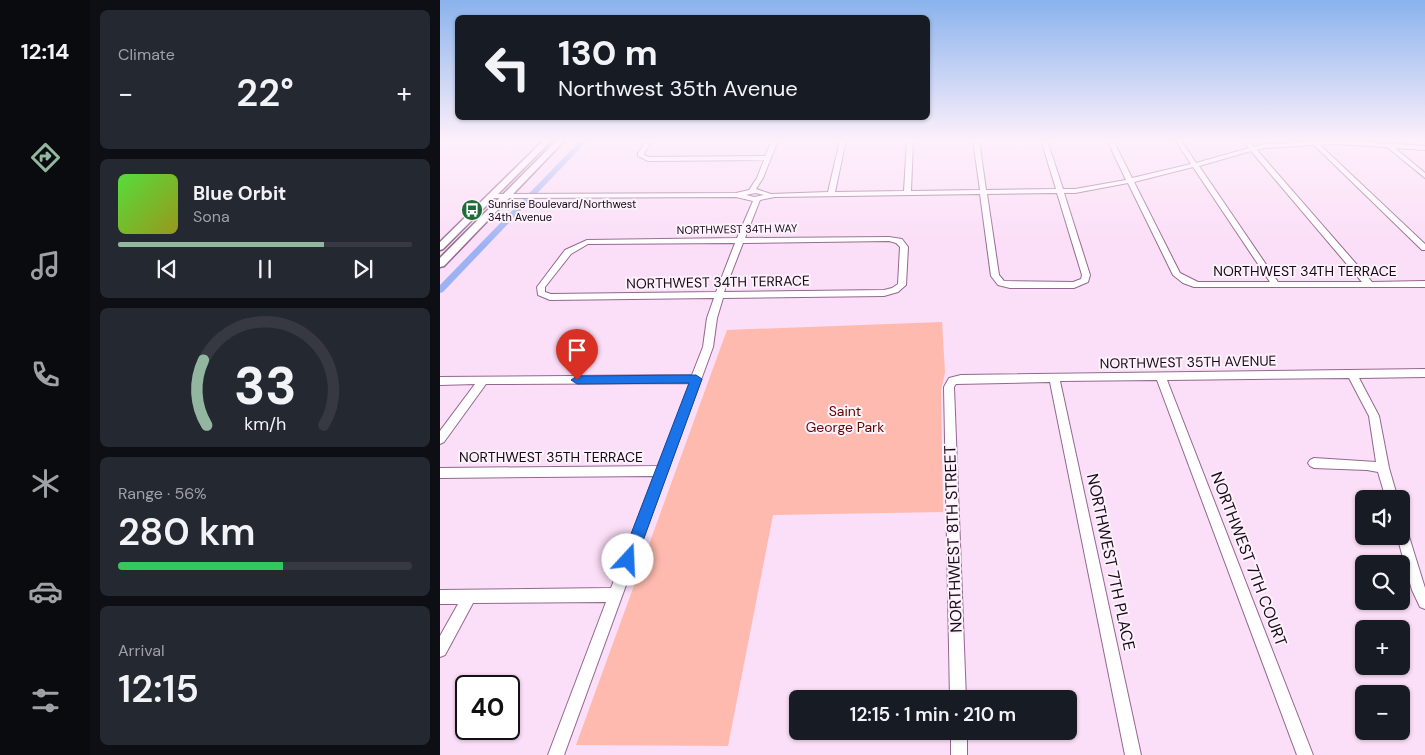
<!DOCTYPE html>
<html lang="en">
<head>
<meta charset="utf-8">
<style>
	:root { --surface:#171b24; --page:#242831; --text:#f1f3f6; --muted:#9ea1a6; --line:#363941; --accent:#93b6a1 }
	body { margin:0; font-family:"DM Sans",sans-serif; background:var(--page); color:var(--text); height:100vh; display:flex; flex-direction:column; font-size:19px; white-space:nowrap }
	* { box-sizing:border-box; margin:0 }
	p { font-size:16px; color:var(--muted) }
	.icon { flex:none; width:28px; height:28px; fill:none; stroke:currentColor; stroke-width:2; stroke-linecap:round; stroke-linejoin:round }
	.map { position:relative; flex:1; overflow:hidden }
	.side { display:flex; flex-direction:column; gap:10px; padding:10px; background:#0d0f14; width:350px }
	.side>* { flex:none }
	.top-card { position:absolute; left:15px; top:15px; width:475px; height:105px; border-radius:8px; box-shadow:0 1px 4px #0004; background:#171b24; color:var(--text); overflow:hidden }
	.controls { position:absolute; left:915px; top:490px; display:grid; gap:10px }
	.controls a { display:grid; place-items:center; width:55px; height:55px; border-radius:8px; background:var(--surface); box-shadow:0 1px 4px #0004; font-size:25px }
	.speed { position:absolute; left:15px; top:675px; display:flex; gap:10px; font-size:25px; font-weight:700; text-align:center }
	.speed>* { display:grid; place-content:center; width:65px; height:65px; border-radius:50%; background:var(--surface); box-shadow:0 1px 4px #0004; line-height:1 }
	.speed .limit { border:2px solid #111; border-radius:8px; background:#fff; color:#111 }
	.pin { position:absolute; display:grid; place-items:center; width:42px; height:42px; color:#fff; margin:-51px -21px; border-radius:50% 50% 50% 0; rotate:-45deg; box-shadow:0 0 5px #0007 }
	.pin .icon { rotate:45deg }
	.me { position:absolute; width:55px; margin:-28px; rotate:20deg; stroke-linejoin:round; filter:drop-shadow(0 0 4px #0008) }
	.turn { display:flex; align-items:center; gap:18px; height:105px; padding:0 20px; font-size:22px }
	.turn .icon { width:65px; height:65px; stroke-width:2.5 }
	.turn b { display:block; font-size:35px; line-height:42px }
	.big { font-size:38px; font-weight:600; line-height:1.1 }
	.side .tile { flex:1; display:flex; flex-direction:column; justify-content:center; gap:8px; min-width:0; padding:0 18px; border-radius:8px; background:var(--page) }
	.side .dial { align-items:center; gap:0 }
	.dial svg { height:130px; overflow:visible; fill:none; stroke:var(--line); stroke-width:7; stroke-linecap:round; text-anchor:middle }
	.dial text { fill:var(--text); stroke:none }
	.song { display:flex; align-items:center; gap:15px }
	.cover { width:60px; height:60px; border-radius:8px; background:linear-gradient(135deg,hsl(110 70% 55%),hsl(60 70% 35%)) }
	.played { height:5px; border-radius:2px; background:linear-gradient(90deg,var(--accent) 70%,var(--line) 70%) }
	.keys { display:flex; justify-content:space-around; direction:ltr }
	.heat { display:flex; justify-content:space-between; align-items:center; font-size:28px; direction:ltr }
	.charge { height:8px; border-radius:4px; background:linear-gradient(90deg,#34c759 56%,var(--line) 0) }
	.trip { position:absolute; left:349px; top:690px; width:288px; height:50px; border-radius:8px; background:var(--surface); box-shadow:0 1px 4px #0004; font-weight:600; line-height:50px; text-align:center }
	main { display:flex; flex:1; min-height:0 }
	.tabs { display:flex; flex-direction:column; width:90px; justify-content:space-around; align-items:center; background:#090b0e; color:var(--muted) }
	.tabs .icon { width:35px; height:35px }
	.tabs .selected { color:var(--accent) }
	.tabs b { font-size:22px; color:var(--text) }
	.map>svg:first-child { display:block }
</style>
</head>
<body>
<main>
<nav class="tabs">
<b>12:14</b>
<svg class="icon selected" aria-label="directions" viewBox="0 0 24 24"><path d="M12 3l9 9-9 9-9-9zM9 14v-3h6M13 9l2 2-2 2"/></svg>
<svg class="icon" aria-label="music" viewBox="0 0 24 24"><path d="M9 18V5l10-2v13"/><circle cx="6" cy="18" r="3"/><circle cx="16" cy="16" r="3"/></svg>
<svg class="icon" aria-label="phone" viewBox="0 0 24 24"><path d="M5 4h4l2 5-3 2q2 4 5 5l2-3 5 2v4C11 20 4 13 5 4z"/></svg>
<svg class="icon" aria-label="climate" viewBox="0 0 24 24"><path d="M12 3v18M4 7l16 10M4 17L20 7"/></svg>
<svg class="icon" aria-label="car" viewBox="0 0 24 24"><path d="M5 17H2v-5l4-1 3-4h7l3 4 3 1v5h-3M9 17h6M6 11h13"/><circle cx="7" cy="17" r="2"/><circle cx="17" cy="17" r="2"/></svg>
<svg class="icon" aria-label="filters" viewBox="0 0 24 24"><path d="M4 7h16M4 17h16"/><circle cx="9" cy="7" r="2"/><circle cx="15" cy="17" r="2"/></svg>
</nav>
<section class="side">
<div class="tile"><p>Climate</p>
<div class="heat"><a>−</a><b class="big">22°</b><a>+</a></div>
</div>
<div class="tile">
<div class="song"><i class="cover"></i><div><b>Blue Orbit</b><p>Sona</p></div></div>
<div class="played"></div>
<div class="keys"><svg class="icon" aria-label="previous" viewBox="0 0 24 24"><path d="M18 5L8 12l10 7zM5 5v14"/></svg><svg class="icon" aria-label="pause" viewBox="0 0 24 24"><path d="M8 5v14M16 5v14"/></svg><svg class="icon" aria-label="next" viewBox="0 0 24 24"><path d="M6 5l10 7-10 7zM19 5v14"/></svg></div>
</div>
<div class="tile dial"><svg viewBox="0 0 100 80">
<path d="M14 69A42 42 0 1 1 86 69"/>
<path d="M14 69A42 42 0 0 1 12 29" stroke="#93b6a1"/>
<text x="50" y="56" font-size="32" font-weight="700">33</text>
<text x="50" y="72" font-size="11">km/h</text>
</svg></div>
<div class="tile"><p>Range · 56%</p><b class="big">280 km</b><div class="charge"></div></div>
<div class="tile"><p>Arrival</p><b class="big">12:15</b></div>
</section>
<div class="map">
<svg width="985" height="755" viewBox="0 0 985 755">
	<rect width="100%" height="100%" fill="#fbdef7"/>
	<!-- green -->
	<path fill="#febaae" d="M502 322 505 373 501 390 503 512 333 515 288 746 136 745 287 330Z"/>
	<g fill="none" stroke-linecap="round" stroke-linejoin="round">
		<!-- canal -->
		<path fill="#9db2f5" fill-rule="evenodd" d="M141 140H148L3 292 0 293V285Z"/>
		<!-- minor casing -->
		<g stroke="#93688e" stroke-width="2">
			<path id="minor" d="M207 140H213L204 153V155L209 157 325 156 332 140H338L323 178 316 189 331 194 388 192 400 140H406L395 192 464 191 467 140H473L471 191 540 190 533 140H539L546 190 616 189 601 140H607L623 189H635L686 180 667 140H673L692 178 751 164 735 140H741L756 163 809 148 802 140H809L814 147 824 144 870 142 869 140H898L985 146V150L955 148 985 173V178L947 147 894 144 880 145 985 244V250H982L874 145 824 148 817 150 932 282 985 281V287H754L743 283 733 275 688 183 635 193H624L650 275 648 282 634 288H570L558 285 551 276 540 194 335 197 320 200 305 238 449 237 462 239 468 247 466 285 458 292 444 296 283 298 277 318 273 347 124 755H108L166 602 33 603 5 655 0 657V636L18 604H0V590L171 588 214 476 0 478V468L218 466 250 383 46 384 4 442 0 444V431L35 384 0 385V377L252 375 263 347 267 318 274 298 110 300 98 295 97 287 125 250 147 240 297 238 313 201 296 197 52 198 49 196 52 194 296 193 309 190 317 178 324 160 208 161 198 156V153ZM811 151 922 282H838L759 166ZM753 167 830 282H758L740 273 694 182ZM316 193 324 195 314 197 306 195ZM617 193 642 275 641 279 633 282 564 281 559 275 547 194ZM449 241 456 243 460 247 458 284 452 288 444 290 284 292 303 243ZM295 243 276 292 111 294 105 292V287L131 254 148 244Z
				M985 369V377L919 378 939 416 949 468 958 499H946L938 472 927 470 874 468 870 466 868 463 870 460 874 458 936 462 929 416 909 378 727 380 873 755H857L717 380 620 381 701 755H685L610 382 516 384 514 387 526 699H510L504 387 509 378 521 375Z
				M961 524 965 526 967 530 985 588V609L980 607 972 590 957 536H961Z
				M511 731H527V755H511Z"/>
		</g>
		<!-- major casing -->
		<g stroke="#93688e" stroke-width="3">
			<path id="major" d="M104 140H112L3 249 0 250V242Z
				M117 140H125L4 266 0 267V258Z"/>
		</g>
		<!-- minor -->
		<use href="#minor" fill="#fff" fill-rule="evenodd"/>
		<!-- major -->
		<use href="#major" fill="#fff" fill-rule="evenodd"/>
	</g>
	<!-- sky -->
	<linearGradient id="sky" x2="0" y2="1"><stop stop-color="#8ab3ed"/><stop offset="0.57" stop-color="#fdf0fb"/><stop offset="1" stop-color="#fdf0fb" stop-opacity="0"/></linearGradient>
	<rect width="985" height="246" fill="url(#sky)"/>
	<!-- route -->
	<path fill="#1a73e8" stroke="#114b97" d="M256 375 262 379 196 560 194 565 188 567 183 565 181 560 249 383 137 384 131 380 137 376Z"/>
	<!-- icons -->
	<defs>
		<g id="bus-disc" transform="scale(1.125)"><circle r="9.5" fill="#216b39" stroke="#fcf2fb"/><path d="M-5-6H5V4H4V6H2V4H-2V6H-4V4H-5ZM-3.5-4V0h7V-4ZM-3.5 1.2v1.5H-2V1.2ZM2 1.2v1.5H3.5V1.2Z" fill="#fff"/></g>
	</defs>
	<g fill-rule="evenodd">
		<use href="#bus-disc" x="32" y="210"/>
	</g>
	<g text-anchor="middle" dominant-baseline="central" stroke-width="4" stroke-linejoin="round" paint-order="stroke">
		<!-- far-poi labels -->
		<g font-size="11" fill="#190918" stroke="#fcf2fb" text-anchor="start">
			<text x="48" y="204">Sunrise Boulevard/Northwest<tspan x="48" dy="13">34th Avenue</tspan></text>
		</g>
		<!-- far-street labels -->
		<g font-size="11" fill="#190918" stroke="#fcf2fb">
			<text transform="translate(297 229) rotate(-1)">NORTHWEST 34TH WAY</text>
		</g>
		<!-- street labels -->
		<g font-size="14" fill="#190918" stroke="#fcf2fb">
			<text x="865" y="271">NORTHWEST 34TH TERRACE</text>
			<text transform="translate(278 282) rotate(-1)">NORTHWEST 34TH TERRACE</text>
			<text transform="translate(748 362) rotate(-1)">NORTHWEST 35TH AVENUE</text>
			<text x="111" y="457">NORTHWEST 35TH TERRACE</text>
		</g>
		<!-- park labels -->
		<g font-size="14" fill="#610701" stroke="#fcf2fb">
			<text x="405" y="411">Saint<tspan x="405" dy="16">George Park</tspan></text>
		</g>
		<!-- near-street labels -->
		<g font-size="16" fill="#190918" stroke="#fcf2fb">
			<text transform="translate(513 539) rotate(-92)">NORTHWEST 8TH STREET</text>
			<text transform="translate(809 559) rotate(69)">NORTHWEST 7TH COURT</text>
			<text transform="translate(671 562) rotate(78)">NORTHWEST 7TH PLACE</text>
		</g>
	</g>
</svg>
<div class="controls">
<a><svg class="icon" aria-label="sound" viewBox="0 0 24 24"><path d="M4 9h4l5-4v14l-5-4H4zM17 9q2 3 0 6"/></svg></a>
<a><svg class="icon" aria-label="search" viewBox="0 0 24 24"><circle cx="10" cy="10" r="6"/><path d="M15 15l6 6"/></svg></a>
<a>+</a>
<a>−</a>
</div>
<div class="speed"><div class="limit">40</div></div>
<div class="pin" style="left:137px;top:380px;background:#d93025"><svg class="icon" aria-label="arrive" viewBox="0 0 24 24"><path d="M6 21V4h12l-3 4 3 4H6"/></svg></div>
<svg class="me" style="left:188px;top:560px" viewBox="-20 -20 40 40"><circle r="19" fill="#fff"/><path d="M0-13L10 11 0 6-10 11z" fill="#1a73e8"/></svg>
<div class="trip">12:15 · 1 min · 210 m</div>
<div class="top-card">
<div class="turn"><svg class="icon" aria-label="left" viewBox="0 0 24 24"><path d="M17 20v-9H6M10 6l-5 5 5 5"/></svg><div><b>130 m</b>Northwest 35th Avenue</div></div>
</div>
</div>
</main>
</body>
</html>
